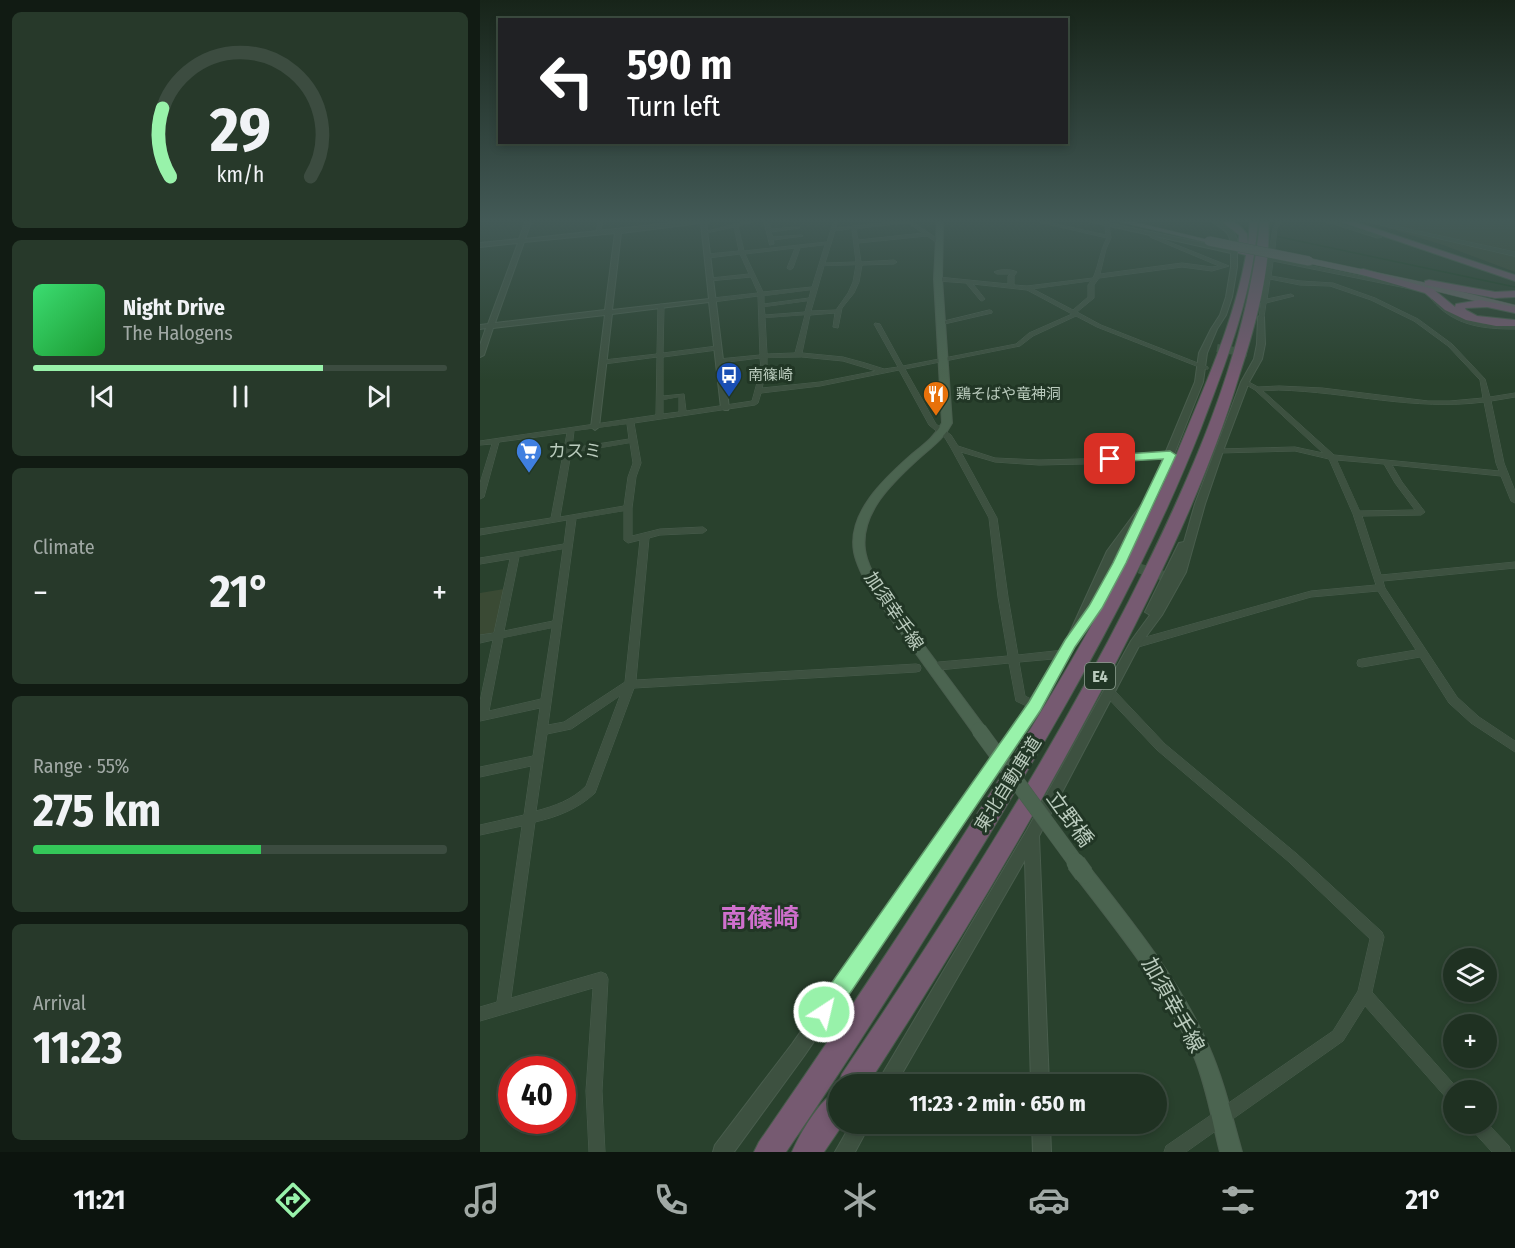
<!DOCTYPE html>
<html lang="en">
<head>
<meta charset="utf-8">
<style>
	:root { --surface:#1f3122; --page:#27392a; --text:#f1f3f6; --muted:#a1a9a5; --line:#3c4c40; --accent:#98f2aa }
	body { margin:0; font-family:"Fira Sans Condensed","Noto Sans JP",sans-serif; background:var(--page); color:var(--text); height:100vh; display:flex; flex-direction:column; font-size:22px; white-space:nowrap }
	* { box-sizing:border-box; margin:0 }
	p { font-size:20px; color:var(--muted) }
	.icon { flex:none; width:33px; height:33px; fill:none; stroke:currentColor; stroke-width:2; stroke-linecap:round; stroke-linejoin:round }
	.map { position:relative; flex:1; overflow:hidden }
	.details { display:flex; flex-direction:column; gap:12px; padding:12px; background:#111b13; width:480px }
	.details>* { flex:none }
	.banner { position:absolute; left:18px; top:18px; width:570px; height:126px; border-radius:0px; box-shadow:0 3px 9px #0003,0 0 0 2px var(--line); background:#202124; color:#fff; overflow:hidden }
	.buttons { position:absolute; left:963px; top:948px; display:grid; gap:12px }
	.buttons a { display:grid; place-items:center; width:54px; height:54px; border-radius:50%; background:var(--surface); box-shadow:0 3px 9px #0003,0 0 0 2px var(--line); font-size:30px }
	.speed { position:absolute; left:18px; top:1056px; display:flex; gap:12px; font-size:30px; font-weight:700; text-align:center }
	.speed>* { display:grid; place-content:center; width:78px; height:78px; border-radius:50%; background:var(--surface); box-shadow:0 3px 9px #0003,0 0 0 2px var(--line); line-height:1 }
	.speed .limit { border:9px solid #d22; background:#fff; color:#111 }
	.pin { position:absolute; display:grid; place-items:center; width:51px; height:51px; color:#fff; margin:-26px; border-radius:12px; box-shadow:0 3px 9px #0006 }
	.me { position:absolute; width:66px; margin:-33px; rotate:35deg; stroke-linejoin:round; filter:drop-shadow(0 0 4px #0008) }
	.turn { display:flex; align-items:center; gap:21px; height:126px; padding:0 30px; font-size:27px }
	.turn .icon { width:78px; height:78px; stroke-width:2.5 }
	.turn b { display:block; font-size:42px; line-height:51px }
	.big { font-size:45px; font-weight:700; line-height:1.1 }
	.details .card { flex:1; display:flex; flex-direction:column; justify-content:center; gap:9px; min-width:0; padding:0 21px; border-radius:9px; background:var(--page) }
	.details .dial { align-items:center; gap:0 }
	.dial svg { height:156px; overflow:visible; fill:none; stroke:var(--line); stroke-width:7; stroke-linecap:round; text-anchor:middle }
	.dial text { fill:var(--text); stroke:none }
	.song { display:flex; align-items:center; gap:18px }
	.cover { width:72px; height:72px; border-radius:9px; background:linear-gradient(135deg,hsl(140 70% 55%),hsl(130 70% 35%)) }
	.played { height:6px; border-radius:3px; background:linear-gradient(90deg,var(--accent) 70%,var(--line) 70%) }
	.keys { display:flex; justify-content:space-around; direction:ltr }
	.heat { display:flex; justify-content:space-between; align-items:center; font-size:33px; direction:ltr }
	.charge { height:9px; border-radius:4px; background:linear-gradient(90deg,#34c759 55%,var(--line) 0) }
	.trip { position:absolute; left:348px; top:1074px; width:339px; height:60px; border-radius:30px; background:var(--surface); box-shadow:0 3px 9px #0003,0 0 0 2px var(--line); font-weight:700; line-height:60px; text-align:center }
	.tab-bar { display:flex; height:96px; justify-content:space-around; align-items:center; background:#0c140e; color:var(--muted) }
	.tab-bar .icon { width:42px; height:42px }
	.tab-bar .selected { color:var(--accent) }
	.tab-bar b { font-size:27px; color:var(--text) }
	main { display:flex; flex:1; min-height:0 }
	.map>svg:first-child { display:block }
</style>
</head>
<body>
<main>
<section class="details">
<div class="card dial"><svg viewBox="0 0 100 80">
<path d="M14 69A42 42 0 1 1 86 69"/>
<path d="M14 69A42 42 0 0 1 10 34" stroke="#98f2aa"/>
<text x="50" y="56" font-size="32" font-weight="700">29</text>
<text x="50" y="72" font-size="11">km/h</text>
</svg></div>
<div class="card">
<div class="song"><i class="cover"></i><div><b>Night Drive</b><p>The Halogens</p></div></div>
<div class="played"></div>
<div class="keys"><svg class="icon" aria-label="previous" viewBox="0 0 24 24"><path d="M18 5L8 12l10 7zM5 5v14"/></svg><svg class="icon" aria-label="pause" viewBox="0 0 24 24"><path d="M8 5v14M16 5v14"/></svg><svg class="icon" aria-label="next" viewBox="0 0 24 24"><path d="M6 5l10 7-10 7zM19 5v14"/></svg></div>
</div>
<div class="card"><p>Climate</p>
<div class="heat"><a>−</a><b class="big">21°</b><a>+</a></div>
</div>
<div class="card"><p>Range · 55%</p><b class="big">275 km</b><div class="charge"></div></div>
<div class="card"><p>Arrival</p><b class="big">11:23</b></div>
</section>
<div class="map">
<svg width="1035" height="1152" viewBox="0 0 1035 1152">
	<rect width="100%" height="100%" fill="#29412d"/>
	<!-- green -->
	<path fill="#3a4a34" d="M882 220H1035V272L963 245Z
		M24 589 15 632 0 637V593Z"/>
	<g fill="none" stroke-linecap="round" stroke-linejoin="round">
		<!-- stream -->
		<path stroke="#1c3f22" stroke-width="1.5" d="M712 220 738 225
			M737 220 748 226
			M795 236 1035 287"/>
		<!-- tertiary-tunnel-far1 -->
		<path stroke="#3f5643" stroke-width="8" stroke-dasharray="8 4" stroke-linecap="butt" d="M737 348 767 353"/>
		<!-- tertiary-tunnel -->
		<path stroke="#3f5643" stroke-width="10" stroke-dasharray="10 5" stroke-linecap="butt" d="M645 564 684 576"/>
		<!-- minor casing -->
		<g stroke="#495d4d" stroke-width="1">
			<path id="minor" d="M119 220H123L120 234 118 235 116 234Z
				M273 220H281L258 226 264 251 347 242 354 220H358L356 228 429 220 460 240V242H456L447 236 378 243 381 262 414 260 417 262 414 264 382 265 379 282 374 293 362 308 358 328 353 327 355 313 330 315 322 353 363 357 385 363 404 369 418 367 394 324 395 323 400 324 423 366 536 344 549 333 592 314 547 290 493 284 505 299 502 301 500 300 486 283 458 281 455 279 458 277 528 284V276L530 274H517L514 272C519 269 532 269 537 272L534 276V285L547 286 613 278C619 265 620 250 627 238L550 220 567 222 578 220 572 223 626 235 625 226 629 225 631 238 626 249 620 274 702 263 732 267 739 266 670 237V236L672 235 749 266 732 271 702 267 619 278 614 285V298L597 312 621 325 728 367V369H724L617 327 596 316 553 336 540 346 425 369 456 424 471 435 478 446 515 458 559 460 602 459 690 453 694 455 690 457 602 464 559 465 515 462 481 452 517 518 528 597 538 655 584 650 588 651 589 654 588 657 584 658 539 662 545 696 559 703 560 706 559 709 555 710 536 701 529 663 459 670 455 669 454 666 455 663 459 662 528 656 518 597 509 518 471 448 465 438 449 425 419 370 340 386 281 393 278 403 275 405 154 423 161 463 156 477 152 508V536L180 529 223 527 227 530 223 533 180 535 169 538 156 680 436 664 440 665 441 668 440 671 436 672 154 688 115 793C98 809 77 817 55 822L31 998 121 972 126 974 128 979 122 1091 125 1152H109L106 1091 113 988 0 1021V1007L17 1002 42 826 0 835V825L44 815 51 766 0 777V767L53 756 60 708 0 721V701L13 640 0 643V635L14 633 30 559 0 564V558L84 544 87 520 0 535V529L71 518 87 433 19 442 4 497 0 499V483L12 444 0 445V441L176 415 177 357 124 364 121 362 124 360 177 354 178 306 181 304 184 306 183 353 237 346 240 348 237 350 183 357V396L204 394 206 411 272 401 281 368 280 358 239 363 236 361 239 359 280 355 278 296 233 302 230 300 233 298 278 293 271 277 229 281V279L231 278 269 274 260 254 228 258 225 256 228 254 259 251 254 227 226 233 224 232ZM428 223 443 233 378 240 376 229ZM372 229 376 262 345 263 355 231ZM345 245 332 287 283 292 265 254 315 248 307 268 310 270 313 268 320 248ZM376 265 373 282 368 293 356 310 331 311 344 266ZM611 281 608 285V297L593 310 553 289ZM331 290 329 298 284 304V296ZM328 301 325 312 285 315 284 307ZM325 315 315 353 287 354 285 318ZM322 357 363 361 396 371 340 382 282 388 287 368V358ZM199 397V412L183 414V400ZM147 424 149 439 92 448 94 431ZM150 443 153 463 148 477 144 506 80 517 91 453ZM144 511V540L148 543 160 540 145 682 84 722 68 725 96 519ZM83 549 73 621 24 631 39 557ZM72 628 61 699 9 711 23 638ZM140 696 106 786C92 800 75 806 56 811L67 734 91 729Z
				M284 220H288L291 229 318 227 320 228 291 232 293 237 321 235 323 236 293 240 294 244 290 245Z
				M313 220H319L315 222Z
				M799 220H804L797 228 794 258 929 286 926 288 793 261 791 276 820 281 853 283 895 298 938 319 972 344 1005 379 1010 397 1035 393V397L1011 401 1024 463 1035 491V503L1031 501 1021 476 912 465 922 482 945 512 941 515 882 516 901 575 1035 562V568L903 581 905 588 977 697 999 717 1035 741V752L991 723 969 703 940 657 882 667 878 666 877 663 878 660 882 659 936 650 898 591 831 597 655 648 652 647 650 644 652 641 655 640 831 591 896 585 873 514 849 459 815 451 739 453 735 451 739 449 815 447 843 453 775 390 763 383V381H767L778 387 799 386 842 388 948 401H970L1003 398 1000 380 968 346 934 321 891 300 850 286 820 285 790 279 787 299 811 294 814 296 786 303 784 317 779 318 781 303 779 302 781 301 793 228ZM799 390C869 392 934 411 1004 402L1016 463 1019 471 854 455 783 391ZM857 460 904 464 915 483 935 510 880 511Z
				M841 220H848L902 237 898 238Z
				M879 220H887L1035 252V256Z
				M952 298H956C978 323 1003 326 1035 325V329C1003 329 974 326 952 300Z
				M510 310 512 311V313L460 325 457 323Z
				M629 688 633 689 685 744 817 854 902 932 904 937 892 992 979 1090H974V1103L969 1101 885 1006 863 1041 706 1152H684L686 1146 853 1031 878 991 890 939 809 862 677 750 625 695 624 692 625 689Z
				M1006 1122 1029 1146 1031 1152H1012L992 1130 990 1124H1006Z"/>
		</g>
		<!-- tertiary casing -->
		<g stroke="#495d4d" stroke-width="2">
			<path id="tertiary" d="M46 220H52L45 239 218 220H233L226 222 249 408 248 410H245L241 408 229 302 132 314 119 427 115 430 111 427 125 315 13 328 4 355 0 357V345L6 328 0 329V325L8 324 38 243 0 247V243L39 239ZM221 223 229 299 132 310 141 233ZM135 233 125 310 15 323 44 242Z
				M603 220H614L751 249C751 230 744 231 730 220H737L753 231 757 239V267L752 297 746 315 737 329 727 353 723 382 677 497 662 517 666 520 613 619 611 622H605L596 644 532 753 324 1056 254 1152H233L235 1145 312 1044 522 745 585 643 627 551 667 497 715 382 719 353 731 329 740 315 746 297 751 267V253ZM644 541 629 569 637 552Z
				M781 315 784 317 785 344 782 359 769 382 743 451 725 504 706 572 682 615 659 646 559 836 569 1084H551L545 860 416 1084H397L400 1078 547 830 651 641 670 615 665 612 698 545 699 543 704 542 715 504 735 451 761 382 774 359 777 344 778 317Z
				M371 1124H390L375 1152H355Z
				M552 1124H570L571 1152H553Z"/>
		</g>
		<!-- secondary casing -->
		<g stroke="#495d4d" stroke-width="2">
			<path id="secondary" d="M457 220H463L462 279 472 423C464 439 450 448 437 460 412 483 380 513 385 550 387 564 395 577 402 589L504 726 506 730 504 734 499 736 494 734 393 594C385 581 377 567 374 552 367 513 404 479 430 456 442 446 455 437 462 423L454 279Z
				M604 866 610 868C654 924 700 981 729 1047 744 1081 752 1117 762 1152H740C732 1121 727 1089 715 1059 688 993 641 936 598 880L596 874 598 868Z"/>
		</g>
		<!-- trunk casing -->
		<g stroke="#475b4b" stroke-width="1">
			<path id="trunk" d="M632 220H646L733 241 729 243Z
				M829 258 947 283 1035 305V311L947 289 826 263 825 261Z"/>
		</g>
		<!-- motorway casing -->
		<g stroke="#475b4b" stroke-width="2">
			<path id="motorway" d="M740 220C753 220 759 224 767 234L768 245 770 220H778C773 293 747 360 721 428 664 573 586 707 506 840 441 945 376 1050 306 1152H274L279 1142C349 1041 417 939 483 836 566 707 647 576 705 434 729 376 755 317 766 255L758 253 759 235Z
				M788 220C792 268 774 330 759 376 729 476 683 571 635 664 560 809 476 948 388 1084L358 1085 362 1074C465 921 565 766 649 601 710 480 766 357 780 221Z
				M856 220H869L1035 275V281Z
				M883 269 953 289 975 307 976 304 1000 300 1035 307V313L1007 307 985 308 986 310 997 316 1035 320V326H1016L986 320 965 310 945 293 880 274V270Z
				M949 280 1015 292 1035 291V297L1015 298 945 285V281Z
				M358 1091V1124H363L344 1152H312C320 1134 340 1098 358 1091Z"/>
		</g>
		<!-- minor -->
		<use href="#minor" fill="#3d5140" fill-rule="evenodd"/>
		<!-- tertiary -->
		<use href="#tertiary" fill="#3d5140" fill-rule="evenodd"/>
		<!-- secondary -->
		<use href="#secondary" fill="#4b6450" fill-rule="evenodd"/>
		<!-- trunk -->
		<use href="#trunk" fill="#686668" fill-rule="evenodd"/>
		<!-- motorway -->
		<use href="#motorway" fill="#765a71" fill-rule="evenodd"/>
		<!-- secondary-bridge-far1 casing -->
		<g stroke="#495d4d" stroke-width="16" stroke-linecap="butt">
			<path id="secondary-bridge-far1" d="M499 730 597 864"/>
		</g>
		<!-- secondary-bridge casing -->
		<g stroke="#495d4d" stroke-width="20" stroke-linecap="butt">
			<path id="secondary-bridge" d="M596 863 604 874"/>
		</g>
		<!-- trunk-bridge casing -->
		<g stroke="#475b4b" stroke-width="10" stroke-linecap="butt">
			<path id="trunk-bridge" d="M729 241 829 261"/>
		</g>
		<!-- secondary-bridge-far1 -->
		<use href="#secondary-bridge-far1" stroke="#4b6450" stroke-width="15"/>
		<!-- secondary-bridge -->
		<use href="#secondary-bridge" stroke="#4b6450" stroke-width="19"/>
		<!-- trunk-bridge -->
		<use href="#trunk-bridge" stroke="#686668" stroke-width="9"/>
	</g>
	<!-- sky -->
	<linearGradient id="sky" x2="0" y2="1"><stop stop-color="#172419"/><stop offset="0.58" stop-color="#435a57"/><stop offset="1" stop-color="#435a57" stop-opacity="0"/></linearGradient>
	<rect width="1035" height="381" fill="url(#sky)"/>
	<!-- route -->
	<path fill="#98f2aa" stroke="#639d6e" stroke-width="1.5" d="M690 451 696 455 646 563 622 608 595 647 560 711 352 1020 344 1023 336 1020 333 1012 336 1005 549 702 585 640 609 606 633 563 683 459 630 462 625 459 630 455Z"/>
	<!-- icons -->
	<defs>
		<g id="bus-pin" transform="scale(1.35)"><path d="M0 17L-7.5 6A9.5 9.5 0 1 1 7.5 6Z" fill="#1a4fb4" stroke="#213625"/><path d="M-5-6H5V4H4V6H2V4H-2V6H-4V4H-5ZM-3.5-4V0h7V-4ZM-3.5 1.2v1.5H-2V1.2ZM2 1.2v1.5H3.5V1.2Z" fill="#fff"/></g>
		<g id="restaurant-pin" transform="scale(1.35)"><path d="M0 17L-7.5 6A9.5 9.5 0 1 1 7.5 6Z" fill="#e8710a" stroke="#213625"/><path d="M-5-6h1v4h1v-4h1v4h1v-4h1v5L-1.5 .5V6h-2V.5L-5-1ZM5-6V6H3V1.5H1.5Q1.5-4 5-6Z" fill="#fff"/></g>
		<g id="supermarket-pin" transform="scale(1.35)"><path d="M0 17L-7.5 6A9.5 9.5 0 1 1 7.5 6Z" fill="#3f7fe0" stroke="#213625"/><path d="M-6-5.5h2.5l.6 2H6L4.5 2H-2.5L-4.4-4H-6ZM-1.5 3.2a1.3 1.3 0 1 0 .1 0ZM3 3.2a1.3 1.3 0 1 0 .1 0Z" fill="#fff"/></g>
	</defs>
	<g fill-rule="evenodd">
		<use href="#bus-pin" x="249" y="375"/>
		<use href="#restaurant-pin" x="456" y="394"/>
		<use href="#supermarket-pin" x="49" y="451"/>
	</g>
	<g text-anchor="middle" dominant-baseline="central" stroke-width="6" stroke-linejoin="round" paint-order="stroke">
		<!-- far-poi labels -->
		<g font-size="15" fill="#bacbbd" stroke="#213625" text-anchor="start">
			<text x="268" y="375">南篠崎</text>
			<text x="476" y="394">鶏そばや竜神洞</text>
		</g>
		<!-- shield labels -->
		<rect fill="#213625" stroke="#8c9e8f" stroke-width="1.5" x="605" y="663" width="30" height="26" rx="4.5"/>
		<g font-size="16" font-weight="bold" fill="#bacbbd">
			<text x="620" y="676">E4</text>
		</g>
		<!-- poi labels -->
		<g font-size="18" fill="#bacbbd" stroke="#213625" text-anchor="start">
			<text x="68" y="451">カスミ</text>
		</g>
		<!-- street labels -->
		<g font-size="18" fill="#bacbbd" stroke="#213625">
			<text transform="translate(414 611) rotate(56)">加須幸手線</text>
			<text transform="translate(528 784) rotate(-58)">東北自動車道</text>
		</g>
		<!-- near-street labels -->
		<g font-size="21" fill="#bacbbd" stroke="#213625">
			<text transform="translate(590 819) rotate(54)">立野橋</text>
			<text transform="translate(693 1005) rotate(61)">加須幸手線</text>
		</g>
		<!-- near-quarter labels -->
		<g font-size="26" font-weight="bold" fill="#cf70cd" stroke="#213625">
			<text x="280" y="918">南篠崎</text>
		</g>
	</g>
</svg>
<div class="buttons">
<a><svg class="icon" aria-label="layers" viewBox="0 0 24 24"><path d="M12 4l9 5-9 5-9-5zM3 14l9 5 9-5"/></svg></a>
<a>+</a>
<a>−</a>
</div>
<div class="speed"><div class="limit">40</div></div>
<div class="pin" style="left:630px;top:459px;background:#d93025"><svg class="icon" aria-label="arrive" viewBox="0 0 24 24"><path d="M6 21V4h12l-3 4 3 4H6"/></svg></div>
<svg class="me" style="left:344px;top:1012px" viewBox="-20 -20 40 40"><circle r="17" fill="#98f2aa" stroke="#fff" stroke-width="3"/><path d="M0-11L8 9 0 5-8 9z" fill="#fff"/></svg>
<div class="trip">11:23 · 2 min · 650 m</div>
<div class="banner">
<div class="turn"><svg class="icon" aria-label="left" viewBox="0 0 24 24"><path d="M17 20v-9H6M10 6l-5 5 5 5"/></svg><div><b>590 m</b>Turn left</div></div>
</div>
</div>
</main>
<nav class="tab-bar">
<b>11:21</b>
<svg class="icon selected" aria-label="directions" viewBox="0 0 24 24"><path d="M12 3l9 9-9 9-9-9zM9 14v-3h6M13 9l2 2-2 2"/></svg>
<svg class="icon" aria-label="music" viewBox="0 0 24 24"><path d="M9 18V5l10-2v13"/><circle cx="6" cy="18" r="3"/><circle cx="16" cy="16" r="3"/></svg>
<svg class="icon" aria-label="phone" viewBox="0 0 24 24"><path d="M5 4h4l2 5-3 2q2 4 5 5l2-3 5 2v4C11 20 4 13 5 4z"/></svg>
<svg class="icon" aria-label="climate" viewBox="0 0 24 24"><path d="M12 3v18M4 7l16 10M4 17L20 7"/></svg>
<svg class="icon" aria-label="car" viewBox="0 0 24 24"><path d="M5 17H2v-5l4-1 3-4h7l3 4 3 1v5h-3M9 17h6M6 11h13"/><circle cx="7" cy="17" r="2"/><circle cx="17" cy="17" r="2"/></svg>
<svg class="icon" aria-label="filters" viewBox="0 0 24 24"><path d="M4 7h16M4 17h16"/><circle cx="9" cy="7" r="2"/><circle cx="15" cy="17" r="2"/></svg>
<b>21°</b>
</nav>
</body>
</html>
